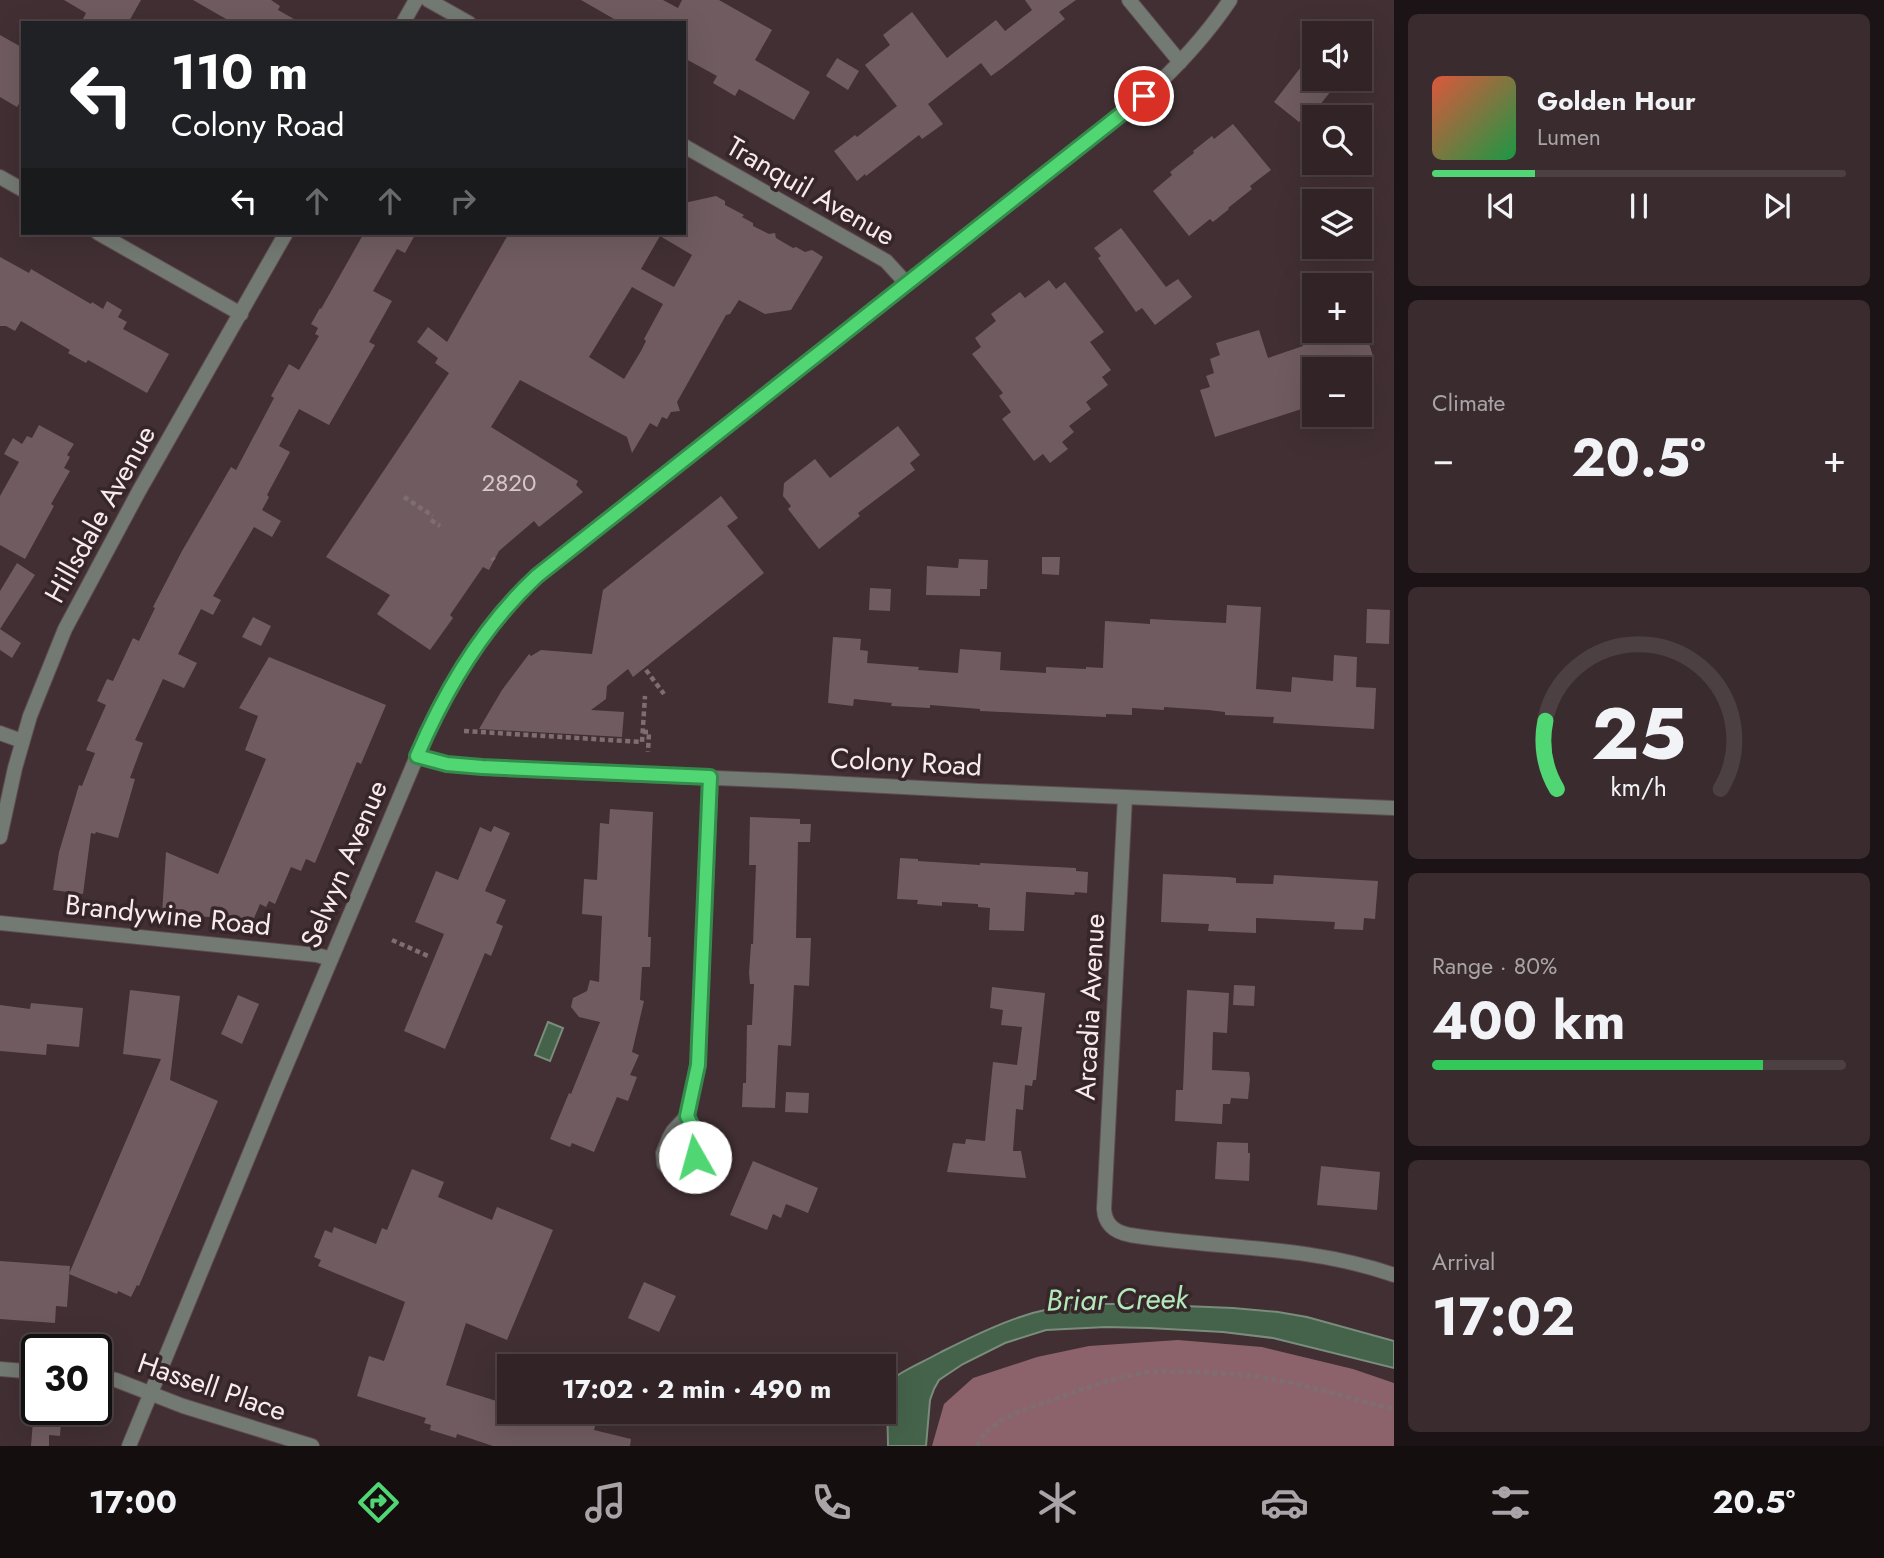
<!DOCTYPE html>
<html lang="en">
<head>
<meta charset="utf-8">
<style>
	:root { --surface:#312326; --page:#392b2e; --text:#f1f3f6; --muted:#a8a4a7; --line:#4c4043; --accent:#51d674 }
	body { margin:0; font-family:Jost,sans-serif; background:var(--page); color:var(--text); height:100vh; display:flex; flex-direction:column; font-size:26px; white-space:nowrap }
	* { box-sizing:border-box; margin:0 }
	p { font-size:23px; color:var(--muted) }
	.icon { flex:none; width:38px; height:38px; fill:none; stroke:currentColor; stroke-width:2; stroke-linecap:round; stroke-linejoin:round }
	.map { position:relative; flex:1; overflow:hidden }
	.side { display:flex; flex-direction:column; gap:14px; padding:14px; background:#1b1315; width:490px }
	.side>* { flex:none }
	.hud { position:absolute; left:21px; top:21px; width:665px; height:214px; border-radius:0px; box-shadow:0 7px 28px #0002,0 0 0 2px var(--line); background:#202124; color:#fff; overflow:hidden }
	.fabs { position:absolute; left:1302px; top:21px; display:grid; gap:14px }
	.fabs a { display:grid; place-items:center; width:70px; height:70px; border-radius:0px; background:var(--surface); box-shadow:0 7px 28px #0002,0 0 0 2px var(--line); font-size:35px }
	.speed { position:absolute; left:21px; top:1334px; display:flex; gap:14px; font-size:35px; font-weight:700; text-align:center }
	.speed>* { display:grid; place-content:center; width:91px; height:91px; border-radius:50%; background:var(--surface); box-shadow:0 7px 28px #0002,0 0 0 2px var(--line); line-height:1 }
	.speed .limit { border:4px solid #111; border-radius:10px; background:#fff; color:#111 }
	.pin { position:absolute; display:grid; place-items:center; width:60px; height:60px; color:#fff; margin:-30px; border:4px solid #fff; border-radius:50%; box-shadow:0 2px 7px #0007 }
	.me { position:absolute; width:77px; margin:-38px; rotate:353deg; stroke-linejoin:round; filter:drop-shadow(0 0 5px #0008) }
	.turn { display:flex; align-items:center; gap:24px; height:147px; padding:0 35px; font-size:32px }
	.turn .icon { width:91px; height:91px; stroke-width:2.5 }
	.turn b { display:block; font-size:49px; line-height:60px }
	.lanes { display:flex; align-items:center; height:66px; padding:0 35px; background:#0003; justify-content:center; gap:35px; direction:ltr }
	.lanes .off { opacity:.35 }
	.big { font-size:52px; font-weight:700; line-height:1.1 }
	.side .card { flex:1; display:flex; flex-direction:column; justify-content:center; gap:10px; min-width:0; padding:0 24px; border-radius:10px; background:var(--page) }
	.side .dial { align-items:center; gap:0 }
	.dial svg { height:182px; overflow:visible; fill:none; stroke:var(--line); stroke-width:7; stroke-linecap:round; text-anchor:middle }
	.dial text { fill:var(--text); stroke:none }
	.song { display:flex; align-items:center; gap:21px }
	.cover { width:84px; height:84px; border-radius:10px; background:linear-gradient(135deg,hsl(10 70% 55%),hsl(140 70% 35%)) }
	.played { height:7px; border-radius:4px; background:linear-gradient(90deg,var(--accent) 25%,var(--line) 25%) }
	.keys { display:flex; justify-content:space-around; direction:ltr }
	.heat { display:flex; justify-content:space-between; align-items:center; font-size:38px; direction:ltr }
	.charge { height:10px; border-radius:5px; background:linear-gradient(90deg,#34c759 80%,var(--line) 0) }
	.trip { position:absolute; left:497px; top:1354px; width:399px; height:70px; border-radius:0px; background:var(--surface); box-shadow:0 7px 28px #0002,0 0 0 2px var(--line); font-weight:700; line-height:70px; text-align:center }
	.tab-bar { display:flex; height:112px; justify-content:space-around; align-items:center; background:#140e0f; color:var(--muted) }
	.tab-bar .icon { width:49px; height:49px }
	.tab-bar .current { color:var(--accent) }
	.tab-bar b { font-size:32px; color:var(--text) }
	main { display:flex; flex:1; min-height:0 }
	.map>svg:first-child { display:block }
</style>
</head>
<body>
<main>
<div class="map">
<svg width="1394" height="1446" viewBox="0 0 1394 1446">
	<rect width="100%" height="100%" fill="#412f33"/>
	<!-- forest -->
	<path fill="#8c636b" d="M1178 1340 1262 1347 1353 1369 1394 1383V1446H932L944 1404 973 1378 1037 1357 1089 1346Z"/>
	<!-- water -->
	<path fill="#45634a" stroke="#7a8c7b" stroke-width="2" d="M548 1022 563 1028 550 1061 535 1055Z
		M1086 1304H1135L1233 1308 1278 1312 1307 1317 1394 1341V1368L1273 1338 1223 1332 1149 1328 1106 1327 1046 1330 1005 1343 963 1364 939 1380 934 1389 930 1400 926 1446H888C888 1422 884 1396 898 1375 912 1366 927 1360 941 1352 987 1329 1034 1306 1086 1304Z"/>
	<!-- building -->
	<path fill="#705c60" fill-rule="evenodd" d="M64 0H141L128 23H81L86 13Z
		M193 0H271L280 6 278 10 301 23H233Z
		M581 0H663L678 8 682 0H719L772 30 755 60 810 92 794 120 739 89 735 96 713 83 717 76 684 58V23H621Z
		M1025 0H1076L1059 12 1065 19 1001 69 991 76 981 63 928 104 943 124 922 139 919 135 866 176 865 174 857 181 834 151 855 135 857 137 897 106 865 65 890 45 883 35 912 12 947 58 996 20 1005 31 1032 10Z
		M0 35 23 48V97L17 107 0 97Z
		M1314 50V79H1325L1335 86 1319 106 1324 109 1317 117H1314V121L1311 126 1302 119 1299 122 1274 102Z
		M837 58 859 71 848 90 826 76Z
		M1233 124 1271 170 1250 186 1252 189 1228 208 1229 209 1213 222 1210 219 1189 236 1153 191 1172 175 1170 172 1194 153 1193 151 1212 136 1214 139Z
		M716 196 725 201V205L744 215 742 217 753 223V226L769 234 775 233 776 238 793 248 796 247 805 252 812 250 823 257 791 310 765 314 739 300 730 314 726 315 677 402 680 411 671 412 667 419 662 417 657 427 650 423 632 453 627 437 520 380 491 427 578 481 576 485 583 492 539 527 534 521 499 551 489 570 483 567 450 615 453 618 430 650 377 614 390 595 326 557 449 373 435 363 438 358 417 342 428 327 447 342 509 233H684V203ZM660 236 692 255 674 287 641 269ZM632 287 663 304 644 339 646 341 641 351 624 379 589 357Z
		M1121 228 1166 287 1178 279 1192 297 1155 325 1142 308 1136 312 1098 258 1101 256 1094 248Z
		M364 233H416L405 253 397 249 373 291 392 301 369 342 375 345 329 425 299 409 279 446 290 452 267 495 269 497 262 510 281 521 272 537 254 527 213 596 221 600 213 615 201 609 178 654 197 663 184 688 163 679 135 740 143 743 130 778 135 779 118 838 96 832 95 834 91 833 83 894 53 890 59 852 79 785 82 786 95 753 86 750 106 705 97 701 107 679 113 681 133 638 139 641 155 608 153 607 182 551 231 467 236 470 274 398 271 396 289 364 299 370 319 336 315 334 318 328 311 324 320 308 321 309Z
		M0 257 29 273 31 269 91 304 92 302 103 309 107 301 122 310 118 317 127 322 123 329 169 354 147 393 88 360 86 363 68 353 70 350 21 321 15 331 6 326H0Z
		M1049 280 1056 289 1065 282 1104 332 1090 342 1111 370 1102 377 1108 385 1086 402 1091 409 1069 426 1074 432 1062 442 1068 449 1050 463 1043 454 1034 461 1002 419 1011 412 999 396 1003 393 972 354 981 347 975 338 996 321 991 314 1020 292 1025 298Z
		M1259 330 1268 358 1303 346 1301 342 1306 340 1303 331H1365L1373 356 1362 360 1365 369H1314V405L1215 437 1200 390 1210 387 1206 376 1214 373 1210 359 1220 355 1216 343Z
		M39 425 74 444 67 455 70 457 64 468 70 471 51 504 54 506 25 559 0 545V496L19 462 4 454 13 438 22 444 27 436 32 438Z
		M898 426 920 455 910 463 915 470 858 513 860 516 819 549 788 509 791 506 783 496 784 483 815 459 830 478Z
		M721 496 738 518 727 526 764 573 633 677 628 669 607 686 606 699 591 710 624 712 622 737 479 729 502 690 529 654 531 656 541 650 592 654 603 590Z
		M1042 557H1060L1059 575 1042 574Z
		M959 559 988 560 987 589H980V596L926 595 927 566 958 568Z
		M17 563 35 575 0 629 21 643 12 658 0 650V591Z
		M870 588 891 589 890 611 869 610Z
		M1227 605 1261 607 1256 689 1291 692 1292 677 1333 681 1334 655 1357 657 1356 687 1376 688 1374 729 1273 723 1274 717 1225 715V712L1208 710 1164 707V710L1132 708V715L1106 714V717L980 711V709L930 705V708L891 706 892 703 854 699 853 706 828 703 833 637 861 639 860 650 868 651 867 663 919 667 918 670 958 673 960 649 1001 652 1000 670 1046 673V667L1086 669V667L1103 668 1105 621 1150 624V619L1226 623Z
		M1367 609 1390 610 1389 644 1366 643Z
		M253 617 271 626 261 646 242 637Z
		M269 657 386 705 361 764 357 762 315 863 306 859 301 871 291 867 275 904 269 901 266 907 260 904 252 923 241 919 162 914 166 852 218 874 266 759 245 750 258 716 239 708Z
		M610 809 653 812 648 937H651L650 967H642L640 1000 644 1001 632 1052 639 1055 630 1075 637 1077 628 1101 617 1097 594 1152 572 1143 570 1147 550 1139 569 1093 571 1094 600 1022 579 1017 571 1007 573 998 587 991 590 980 599 982 602 916 582 914 584 879 597 880 600 823 609 824Z
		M750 817 800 819V824H811L810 842H798L796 938H811L809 986 794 985 791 1046 778 1045 775 1108 742 1107 743 1083H746L747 1025H752L754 984H750L749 973 751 944H753L756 865H749Z
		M494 826 510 833 485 891 506 900 496 923 503 926 491 956 485 953 445 1049 404 1031 444 934 415 922 436 871 458 880 480 827 491 832Z
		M900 858 918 859V861L980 865V863L1076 868V871L1088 872 1087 893 1075 892 1074 895 1026 892 1024 931 989 930 990 908 978 907V904L942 902V906L917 904 918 900 897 899Z
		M1163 874 1228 877 1236 878V883L1273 884 1274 875 1378 881 1375 919 1364 918 1363 930 1334 929 1335 922 1256 918V933L1208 931 1209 924 1161 922Z
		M1234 985 1255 986 1254 1006 1233 1005Z
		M992 987 1045 993 1036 1080H1033L1032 1086 1025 1085 1023 1110 1016 1109 1013 1151H1021L1026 1178 947 1172 953 1143 965 1144 966 1139 985 1141 993 1062 1017 1065 1022 1027 1001 1025 1003 1010 990 1008Z
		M130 990 180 996 170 1080 218 1101 139 1286 137 1285 131 1297 118 1291 117 1294 69 1274 161 1059 123 1054Z
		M1187 990 1229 993 1227 1033 1213 1032 1212 1070 1249 1072 1250 1079 1248 1099 1231 1098 1230 1104H1223L1222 1124 1175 1121 1176 1090H1183Z
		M238 995 259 1004 242 1044 221 1034Z
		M31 1003 83 1008 79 1047 47 1044 46 1055 0 1051V1005L30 1009Z
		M786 1092 809 1093 808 1113 785 1112Z
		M1217 1142 1248 1143V1153H1250L1249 1181 1215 1179Z
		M753 1161 818 1188 808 1213 786 1204 781 1218 773 1214 767 1230 730 1215Z
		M1321 1166 1380 1172 1377 1210 1317 1205Z
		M412 1169 444 1182 438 1197 492 1220 497 1207 553 1230 507 1340 466 1323 446 1385 509 1405V1412H550L595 1426 594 1430 631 1439 630 1446H493L457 1434 456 1438 430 1430 431 1425 424 1423 426 1418 357 1396 369 1356 384 1361 405 1302 318 1266 321 1260 314 1257 325 1230 332 1233 334 1227 376 1244 382 1228 387 1230Z
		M0 1261 70 1266 67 1307 56 1306 55 1323 0 1319Z
		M644 1282 676 1296 659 1332 628 1318Z
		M34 1409H62L60 1436 49 1435V1446H31Z"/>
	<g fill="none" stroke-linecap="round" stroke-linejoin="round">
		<!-- minor casing -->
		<g stroke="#5e4d51" stroke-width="16">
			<path id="minor" d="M428 0 469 23
				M1129 0 1180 62
				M403 23 416 0
				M684 146 886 261 907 284
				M0 177 23 190
				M98 233 241 314
				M0 733 22 741
				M1125 797 1104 1209C1105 1225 1115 1232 1130 1235 1218 1249 1309 1245 1394 1275
				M0 837 15 768 30 716 65 629 139 491 286 233
				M0 923 317 955 331 959
				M687 1116C692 1126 697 1136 697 1148 696 1165 676 1181 664 1164L663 1153 669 1138 673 1131 687 1116 698 1065 711 777
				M0 1369 37 1372
				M96 1377 116 1380 183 1406 312 1446"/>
		</g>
		<!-- tertiary casing -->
		<g stroke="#5e4d51" stroke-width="16">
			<path id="tertiary" d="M417 756 447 764 502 769 789 781 979 791 1394 808
				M129 1446 277 1087 426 735C449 686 476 639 513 599 529 581 548 567 566 552L1145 96C1177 67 1206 36 1230 0"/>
		</g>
		<!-- path -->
		<path stroke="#7e6e71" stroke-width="4.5" stroke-dasharray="5 3.5" stroke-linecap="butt" d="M404 497 433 516
			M431 520 440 526
			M492 558 494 560
			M646 670 664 694
			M464 731 642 742 645 696
			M643 732H649L648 752
			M392 940 428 956
			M977 1446C990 1419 1020 1412 1046 1402 1078 1391 1110 1378 1143 1373 1160 1370 1179 1372 1196 1372 1216 1373 1235 1374 1254 1376 1301 1383 1348 1398 1394 1409"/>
		<!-- minor -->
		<use href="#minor" stroke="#737973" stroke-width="14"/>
		<!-- tertiary -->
		<use href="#tertiary" stroke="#737973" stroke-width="14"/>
	</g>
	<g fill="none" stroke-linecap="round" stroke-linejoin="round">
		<!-- route casing -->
		<g stroke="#358b4b" stroke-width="18">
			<path id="route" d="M695 1157 697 1150 696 1135 687 1116 698 1065 699 1040 710 777 482 767 447 764 417 756C446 688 483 626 537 576L1144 96"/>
		</g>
		<!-- route -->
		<use href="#route" stroke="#51d674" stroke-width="12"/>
	</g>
	<g text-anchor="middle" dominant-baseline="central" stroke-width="7" stroke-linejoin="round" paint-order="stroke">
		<!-- number labels -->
		<g font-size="24" fill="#d5c7ca">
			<text x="509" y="482">2820</text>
		</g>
		<!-- street labels -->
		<g font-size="28" fill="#f7ebed" stroke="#362529">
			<text transform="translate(811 191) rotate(30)">Tranquil Avenue</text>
			<text transform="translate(100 514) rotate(-61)">Hillsdale Avenue</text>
			<text transform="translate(906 762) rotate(3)">Colony Road</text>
			<text transform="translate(344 864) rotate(-67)">Selwyn Avenue</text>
			<text transform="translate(168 915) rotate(6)">Brandywine Road</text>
			<text transform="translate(1090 1007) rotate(-87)">Arcadia Avenue</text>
			<text transform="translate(212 1387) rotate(19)">Hassell Place</text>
		</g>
		<!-- water labels -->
		<g font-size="30" font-style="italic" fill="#b2e8ba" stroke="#362529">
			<text transform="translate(1117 1299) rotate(-1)">Briar Creek</text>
		</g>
	</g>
</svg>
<div class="fabs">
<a><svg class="icon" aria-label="sound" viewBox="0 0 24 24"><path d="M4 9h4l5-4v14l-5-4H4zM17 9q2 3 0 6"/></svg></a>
<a><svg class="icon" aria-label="search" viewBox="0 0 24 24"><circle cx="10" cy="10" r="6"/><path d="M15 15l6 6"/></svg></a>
<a><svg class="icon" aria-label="layers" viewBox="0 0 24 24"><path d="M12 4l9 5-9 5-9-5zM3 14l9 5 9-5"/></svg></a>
<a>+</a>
<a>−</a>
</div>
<div class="speed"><div class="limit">30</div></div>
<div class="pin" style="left:1144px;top:96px;background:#d93025"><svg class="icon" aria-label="arrive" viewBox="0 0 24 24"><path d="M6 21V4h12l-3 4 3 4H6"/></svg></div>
<svg class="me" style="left:695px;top:1157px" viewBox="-20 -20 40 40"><circle r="19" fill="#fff"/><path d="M0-13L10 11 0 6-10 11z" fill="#51d674"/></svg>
<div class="trip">17:02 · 2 min · 490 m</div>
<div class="hud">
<div class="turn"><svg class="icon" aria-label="left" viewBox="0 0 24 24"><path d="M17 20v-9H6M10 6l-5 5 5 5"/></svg><div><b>110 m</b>Colony Road</div></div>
<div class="lanes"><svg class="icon" aria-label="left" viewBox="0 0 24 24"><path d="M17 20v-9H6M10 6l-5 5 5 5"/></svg><svg class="icon off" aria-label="ahead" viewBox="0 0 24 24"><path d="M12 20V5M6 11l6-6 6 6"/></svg><svg class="icon off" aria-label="ahead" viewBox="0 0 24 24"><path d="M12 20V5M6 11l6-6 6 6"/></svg><svg class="icon off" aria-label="right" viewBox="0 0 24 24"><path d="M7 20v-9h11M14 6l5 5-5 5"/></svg></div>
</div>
</div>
<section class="side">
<div class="card">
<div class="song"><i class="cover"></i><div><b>Golden Hour</b><p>Lumen</p></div></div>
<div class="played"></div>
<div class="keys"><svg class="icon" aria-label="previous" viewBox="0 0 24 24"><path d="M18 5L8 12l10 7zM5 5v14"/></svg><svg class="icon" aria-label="pause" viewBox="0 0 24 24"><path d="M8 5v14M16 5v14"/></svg><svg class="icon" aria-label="next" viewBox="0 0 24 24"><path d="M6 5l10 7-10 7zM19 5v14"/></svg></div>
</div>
<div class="card"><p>Climate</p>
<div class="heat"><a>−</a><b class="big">20.5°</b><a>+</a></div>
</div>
<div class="card dial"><svg viewBox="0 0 100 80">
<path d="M14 69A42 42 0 1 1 86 69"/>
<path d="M14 69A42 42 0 0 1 9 39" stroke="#51d674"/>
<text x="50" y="56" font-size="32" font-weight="700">25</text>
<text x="50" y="72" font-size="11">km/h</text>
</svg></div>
<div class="card"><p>Range · 80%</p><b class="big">400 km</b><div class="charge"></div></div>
<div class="card"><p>Arrival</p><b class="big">17:02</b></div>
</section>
</main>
<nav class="tab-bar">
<b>17:00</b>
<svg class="icon current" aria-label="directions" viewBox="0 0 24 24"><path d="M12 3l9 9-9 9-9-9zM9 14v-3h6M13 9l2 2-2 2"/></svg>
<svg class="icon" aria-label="music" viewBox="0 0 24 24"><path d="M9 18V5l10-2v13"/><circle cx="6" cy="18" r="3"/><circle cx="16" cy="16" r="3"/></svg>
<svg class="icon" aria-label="phone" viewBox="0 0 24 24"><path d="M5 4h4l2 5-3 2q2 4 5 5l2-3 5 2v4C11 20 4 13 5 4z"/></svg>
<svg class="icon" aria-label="climate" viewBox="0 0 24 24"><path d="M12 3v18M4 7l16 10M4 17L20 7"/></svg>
<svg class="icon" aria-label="car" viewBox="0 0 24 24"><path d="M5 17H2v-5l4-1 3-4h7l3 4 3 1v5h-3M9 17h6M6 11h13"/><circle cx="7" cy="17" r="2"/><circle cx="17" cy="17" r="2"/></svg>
<svg class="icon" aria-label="filters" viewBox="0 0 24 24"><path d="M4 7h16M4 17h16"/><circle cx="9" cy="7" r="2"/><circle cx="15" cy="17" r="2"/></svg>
<b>20.5°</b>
</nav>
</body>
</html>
